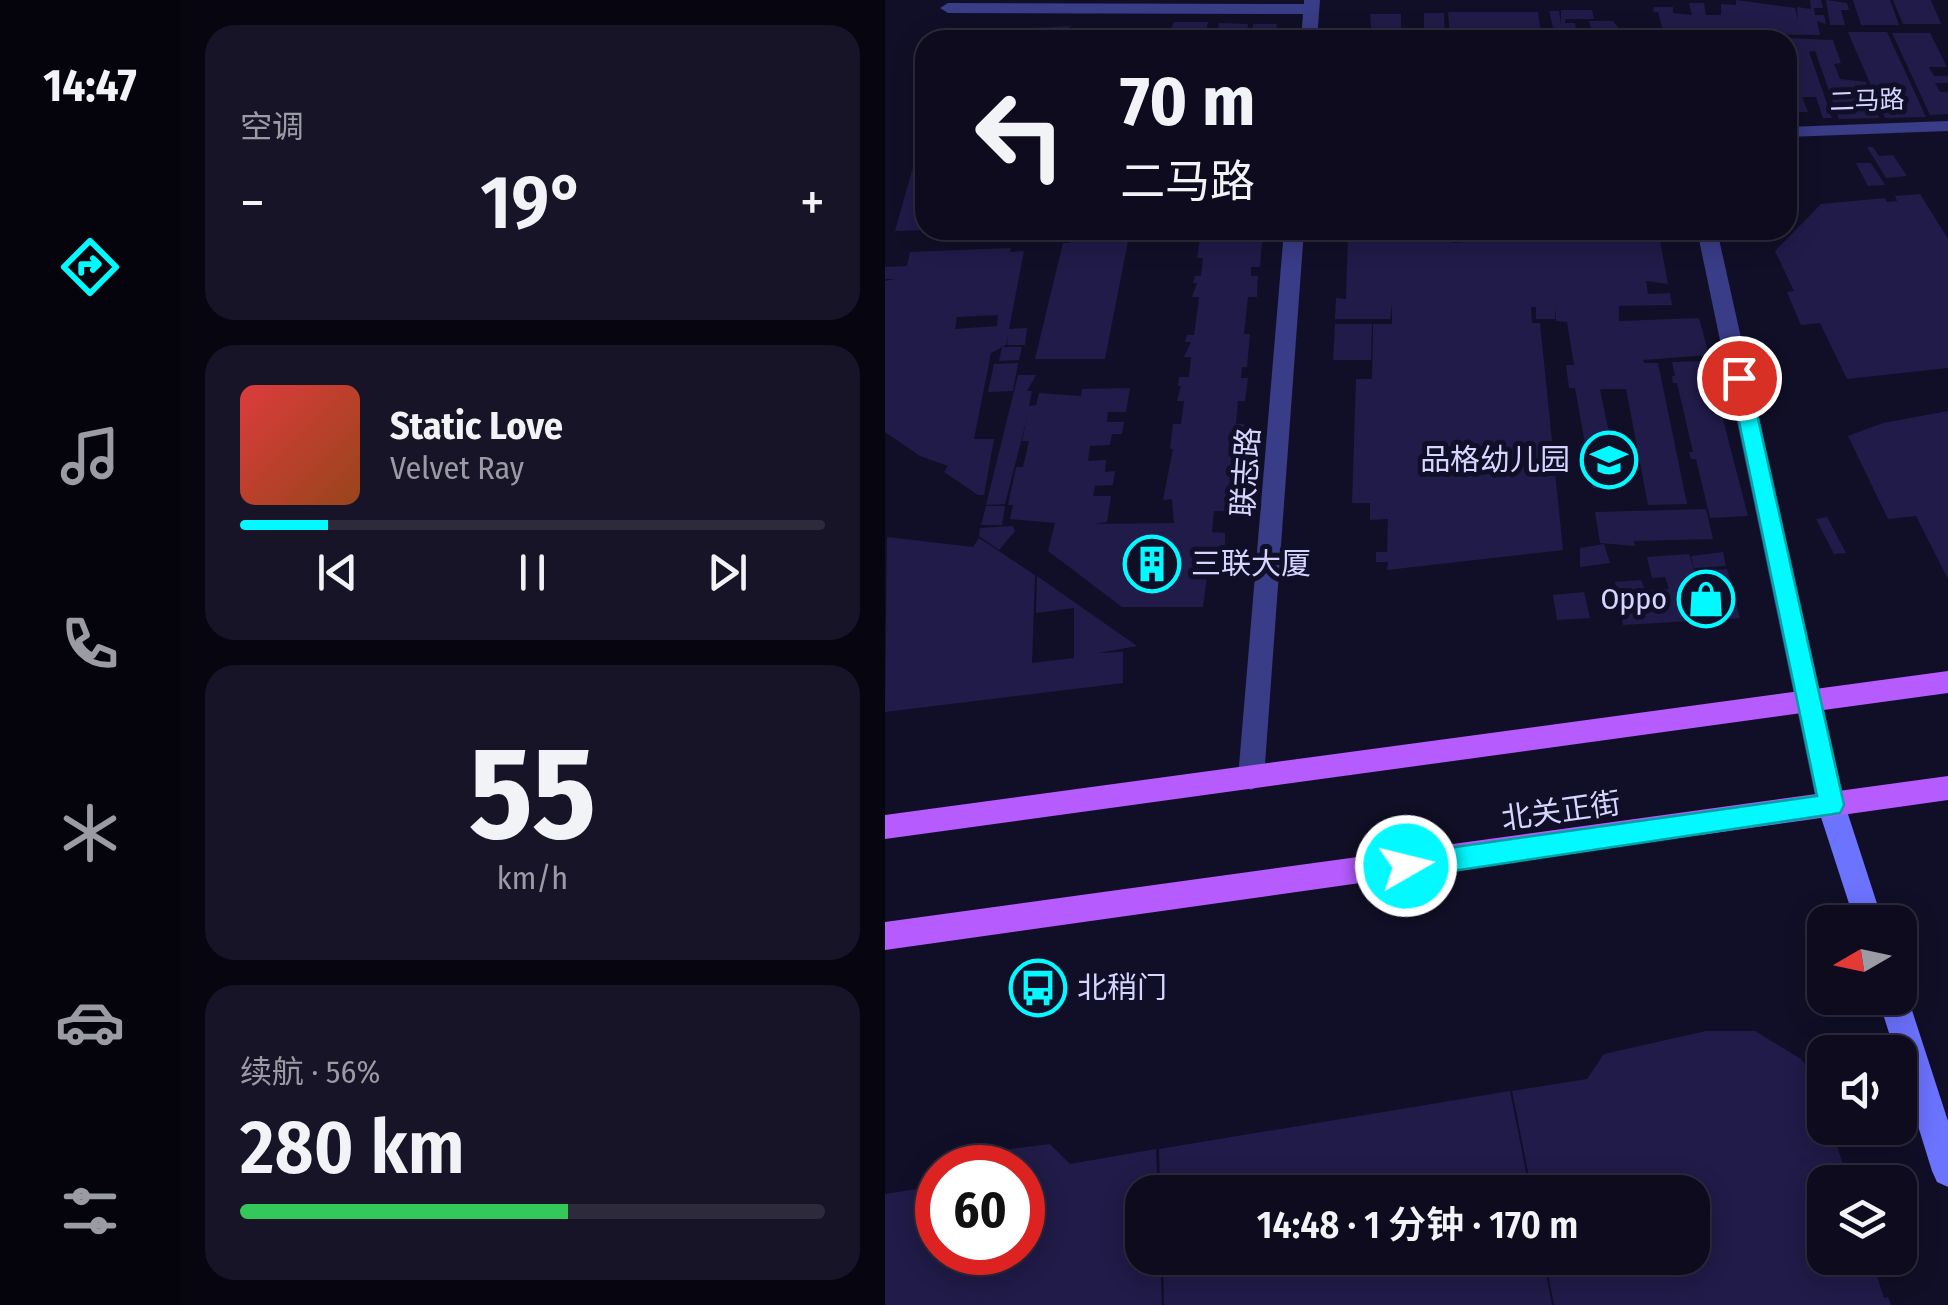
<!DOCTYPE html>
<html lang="zh">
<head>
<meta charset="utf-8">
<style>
	:root { --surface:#0d0b1d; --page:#161426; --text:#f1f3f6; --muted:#9a9ba4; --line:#2d2b3b; --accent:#01f9ff }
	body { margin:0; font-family:"Fira Sans Condensed","Noto Sans SC",sans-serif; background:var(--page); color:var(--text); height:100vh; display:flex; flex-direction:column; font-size:38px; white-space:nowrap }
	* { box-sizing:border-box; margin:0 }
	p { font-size:32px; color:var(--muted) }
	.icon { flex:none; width:55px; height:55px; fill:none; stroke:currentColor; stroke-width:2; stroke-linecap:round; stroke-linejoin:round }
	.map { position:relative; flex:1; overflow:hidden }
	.drawer { display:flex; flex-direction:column; gap:25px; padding:25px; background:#070610; width:705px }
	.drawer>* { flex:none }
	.top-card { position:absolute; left:30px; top:30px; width:882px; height:210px; border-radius:30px; box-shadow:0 5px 25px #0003,0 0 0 2px var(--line); background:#0d0b1d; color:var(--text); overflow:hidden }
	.needle { width:65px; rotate:261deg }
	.fabs { position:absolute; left:922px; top:905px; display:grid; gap:20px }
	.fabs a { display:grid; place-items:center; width:110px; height:110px; border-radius:20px; background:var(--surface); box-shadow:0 5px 25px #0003,0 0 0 2px var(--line); font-size:50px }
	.speed { position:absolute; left:30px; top:1145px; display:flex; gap:20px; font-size:50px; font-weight:700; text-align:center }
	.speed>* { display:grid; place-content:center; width:130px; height:130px; border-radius:50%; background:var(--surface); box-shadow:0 5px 25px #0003,0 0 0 2px var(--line); line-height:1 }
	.speed .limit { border:15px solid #d22; background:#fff; color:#111 }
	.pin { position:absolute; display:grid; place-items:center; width:85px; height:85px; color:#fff; margin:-42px; border:5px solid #fff; border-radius:50%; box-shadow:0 2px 10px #0007 }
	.me { position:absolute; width:110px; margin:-55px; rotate:82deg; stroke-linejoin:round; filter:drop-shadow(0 0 8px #0008) }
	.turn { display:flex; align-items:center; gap:35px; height:210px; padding:0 40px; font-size:45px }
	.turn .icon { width:130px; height:130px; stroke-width:2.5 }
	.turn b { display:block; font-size:70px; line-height:85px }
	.big { font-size:75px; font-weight:600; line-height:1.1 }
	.drawer .widget { flex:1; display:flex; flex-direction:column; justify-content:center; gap:15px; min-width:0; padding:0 35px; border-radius:30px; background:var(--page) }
	.drawer .dial { align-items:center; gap:0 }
	.dial b { font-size:130px; line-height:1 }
	.song { display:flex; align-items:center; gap:30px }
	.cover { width:120px; height:120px; border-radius:15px; background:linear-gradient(135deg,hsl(0 70% 55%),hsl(20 70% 35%)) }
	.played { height:10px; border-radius:5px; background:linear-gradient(90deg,var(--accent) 15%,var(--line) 15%) }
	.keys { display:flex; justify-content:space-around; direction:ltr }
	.heat { display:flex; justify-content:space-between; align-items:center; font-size:55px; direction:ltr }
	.charge { height:15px; border-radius:8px; background:linear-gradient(90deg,#34c759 56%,var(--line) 0) }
	.trip { position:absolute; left:240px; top:1175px; width:585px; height:100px; border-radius:30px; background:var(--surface); box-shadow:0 5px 25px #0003,0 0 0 2px var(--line); font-weight:600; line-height:100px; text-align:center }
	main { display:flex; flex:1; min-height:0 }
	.dock { display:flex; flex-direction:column; width:180px; justify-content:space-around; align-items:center; background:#05040c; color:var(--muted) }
	.dock .icon { width:70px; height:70px }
	.dock .current { color:var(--accent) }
	.dock b { font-size:45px; color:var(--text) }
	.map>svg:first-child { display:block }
</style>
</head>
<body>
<main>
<nav class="dock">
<b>14:47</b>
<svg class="icon current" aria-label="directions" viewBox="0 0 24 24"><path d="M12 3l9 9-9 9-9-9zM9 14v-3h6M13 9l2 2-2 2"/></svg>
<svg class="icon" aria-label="music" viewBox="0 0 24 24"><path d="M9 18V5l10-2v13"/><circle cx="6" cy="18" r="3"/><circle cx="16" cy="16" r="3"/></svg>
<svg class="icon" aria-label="phone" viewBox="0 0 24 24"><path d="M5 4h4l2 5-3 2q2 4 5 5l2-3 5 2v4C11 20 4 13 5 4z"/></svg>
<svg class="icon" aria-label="climate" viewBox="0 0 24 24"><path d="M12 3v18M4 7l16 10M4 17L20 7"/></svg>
<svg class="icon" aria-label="car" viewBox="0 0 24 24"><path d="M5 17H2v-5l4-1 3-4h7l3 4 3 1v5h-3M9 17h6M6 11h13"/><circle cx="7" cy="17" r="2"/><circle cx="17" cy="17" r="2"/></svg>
<svg class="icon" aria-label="filters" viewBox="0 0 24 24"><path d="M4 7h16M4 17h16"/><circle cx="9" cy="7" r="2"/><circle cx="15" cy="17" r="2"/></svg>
</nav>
<section class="drawer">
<div class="widget"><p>空调</p>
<div class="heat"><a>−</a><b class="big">19°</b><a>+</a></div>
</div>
<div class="widget">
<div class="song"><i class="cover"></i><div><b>Static Love</b><p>Velvet Ray</p></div></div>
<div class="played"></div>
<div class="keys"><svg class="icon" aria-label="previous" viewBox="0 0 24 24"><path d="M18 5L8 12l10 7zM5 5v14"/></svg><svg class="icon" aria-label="pause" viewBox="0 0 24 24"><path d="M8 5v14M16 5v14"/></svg><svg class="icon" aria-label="next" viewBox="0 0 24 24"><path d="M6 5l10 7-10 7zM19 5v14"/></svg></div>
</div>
<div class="widget dial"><b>55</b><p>km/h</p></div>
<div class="widget"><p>续航 · 56%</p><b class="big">280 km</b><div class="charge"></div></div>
</section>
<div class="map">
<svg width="1063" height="1305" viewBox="0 0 1063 1305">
	<rect width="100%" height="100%" fill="#110f27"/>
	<!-- building -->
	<path fill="#201b48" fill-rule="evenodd" d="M851 0 910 8 913 20 912 7 926 9 925 0H936L938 8H929L930 15H939L941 24 932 21 935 35 849 34 851 40H828L827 34 779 35 773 12H768L769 7H788V13L807 15 804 3H819L821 15H836V4L851 5Z
		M941 0 962 3 964 10H956L960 25H945Z
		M968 0H1005L1014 25H976Z
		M1008 0H1046L1056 24H1018Z
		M676 10H707L709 19H680V23H690L693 40H671L664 11H674L676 24Z
		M563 12H653L657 40H571L565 38Z
		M539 13H559L560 40H539Z
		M485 14H516V27L522 40H487Z
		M704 21H728L743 40H699L698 36 708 35Z
		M289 22H323L321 30 333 31 334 23 363 24 362 34H368V24H392L391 30H380L378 40H281Z
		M187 26 169 35 173 38 192 29 199 33 198 40H80L96 33 103 38 109 36 101 31Z
		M963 32H1002L1041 117 1000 118Z
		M1007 33H1045L1062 67H1044L1049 76H1063V83H1050L1055 92H1063V114L1045 115Z
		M902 38 948 40 956 63 949 64 955 79 981 82 994 118 954 119 930 51 924 52 947 118H938L931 97H917L923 112H903Z
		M39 128 40 230 10 231Z
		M982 147H988L994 156 1008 155 1022 176 1001 178Z
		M971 163H986L1000 185 983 186Z
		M1035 194 1063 239V368L962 379 935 323 916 325 902 292 909 291 890 251 936 204 1000 198 1002 202 1012 201 1010 196Z
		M202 230H270L269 236H244L220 359H150L178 243H185L186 237H200Z
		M316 230H378L375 267H366V276H373L372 297H363L360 325 359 334H365L362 367H357L356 378H363L360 401H353L351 424H359L357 448H348L345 472H354L351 498H342L341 511H329L327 532 340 533V551L325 552V560L331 559 337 565 323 569 318 607H237L163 551 170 523 125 519 128 505H123L131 467H138L144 441H137L143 414 120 504 101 505 133 375H151L142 391H147L144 406 151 405 154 393 196 396 197 389 245 388 241 412H223L222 422H239L237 434H227L225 445 205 446 203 461 221 460 220 472 230 471 228 485 210 486 208 496H226L222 522 210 524 289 523 287 499 278 500 288 449H285L288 424H296L299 401H292L296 386H293L294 377H304L306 357H299L306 342H300L302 335H309L313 306 314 297H307L312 283H308L310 276H316L318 258H312Z
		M476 230 567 234V243L581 242 580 230H773L783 284 761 281 763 294 785 293 787 305 734 306V321L814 318 824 355 758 360 759 363H773L802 504 763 505 741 389H715L735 487 708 488 690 388H684L681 365H689L682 322 671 321 670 307V319H651V307H646L647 323H655L678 550 502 570 503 562H491V552H502L503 519 485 520V503H467L471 379H487L488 324H507V304L505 319H450L451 298 461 299 463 235 476 234Z
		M126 248 125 252 139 251 124 329 142 328 140 345H122L123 335 121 345 106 353 89 439H109L99 495H93L59 472 63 466 35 456 0 432V281L10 279H0V267L22 266 25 252ZM113 315 112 326 70 329 72 317Z
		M450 324H487L486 360H448Z
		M117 347H137L134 360 114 361Z
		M823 361 863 516 825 518 811 459H806L804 452H808L792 383H788L787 376H790L787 362Z
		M133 363 128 391 103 392 109 364Z
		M1063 411V579L1031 516 1003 519 963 436 998 423Z
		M101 506H120L117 525H96Z
		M821 509 828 539 749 541 750 546 715 543 710 512Z
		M942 517 961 553 949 554 931 519Z
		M128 526 130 531 114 550 94 536 95 528Z
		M2 537 88 547 94 538 150 575 147 663 189 658V608L151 613 152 576 252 646 213 653 238 652V683L0 712Z
		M719 544 725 563 695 567V548Z
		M838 552 841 566 809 568 806 556Z
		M804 554 817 592 816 577 823 576 821 570 842 569 855 618 738 625 730 582 756 580 760 590 784 589 780 577 767 578 762 557Z
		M699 592 705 618 672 620 668 595Z
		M821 1031H870L916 1059 927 1074 940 1111V1128H946L964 1182H940V1258H986L999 1298 1003 1297 1006 1305H669L660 1258H808V1192H647L627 1091 702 1079 719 1054Z
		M625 1091 645 1192H275L274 1149Z
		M165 1144 185 1164 271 1149 273 1192H258V1258H275L277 1305H0V1194L38 1188 37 1231 40 1188 52 1185V1252H138V1168H77L78 1155Z
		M278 1258H658L667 1305H279Z"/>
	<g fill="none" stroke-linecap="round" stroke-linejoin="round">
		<!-- street -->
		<path fill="#393c86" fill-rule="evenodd" d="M419 0H435L432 40H416L418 14 63 13 55 8 63 3 419 4Z
			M1063 121V131L902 137V127Z
			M399 230H419L379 778 375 786 366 790 357 786 353 778Z
			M812 230H832L960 805 956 814 946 817 936 814 932 805Z"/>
		<!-- secondary -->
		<path fill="#6c73ff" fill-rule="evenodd" d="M946 793 956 796 960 805 998 922H970L932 805 936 796Z
			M1015 986 1023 998 1063 1121V1187L1052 1182 1047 1171 1015 1068V1052H1010L993 998H1015Z"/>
		<!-- primary -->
		<path fill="#b65cff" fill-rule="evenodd" d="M1063 671V693L0 839V815Z
			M1063 776V800L0 950V922Z"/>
	</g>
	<!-- route -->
	<path fill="#01f9ff" stroke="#01a2a6" stroke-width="2.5" d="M854 371 864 378 959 805 955 813 521 878 512 874 508 866 512 857 521 854 932 796 845 378Z"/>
	<!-- icons -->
	<defs>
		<g id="school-ring" transform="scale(2.875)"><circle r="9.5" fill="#110f27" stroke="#01f9ff" stroke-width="1.5"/><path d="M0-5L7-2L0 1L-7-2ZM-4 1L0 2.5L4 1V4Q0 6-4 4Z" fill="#01f9ff"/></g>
		<g id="building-ring" transform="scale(2.875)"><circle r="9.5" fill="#110f27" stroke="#01f9ff" stroke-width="1.5"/><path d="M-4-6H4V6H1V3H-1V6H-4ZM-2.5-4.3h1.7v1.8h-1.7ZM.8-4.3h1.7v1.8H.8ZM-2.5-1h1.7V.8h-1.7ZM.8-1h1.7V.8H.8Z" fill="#01f9ff"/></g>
		<g id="shop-ring" transform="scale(2.875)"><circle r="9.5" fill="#110f27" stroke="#01f9ff" stroke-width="1.5"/><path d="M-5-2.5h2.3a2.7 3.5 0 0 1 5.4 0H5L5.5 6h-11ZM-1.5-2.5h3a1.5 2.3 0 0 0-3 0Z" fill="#01f9ff"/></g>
		<g id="bus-ring" transform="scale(2.875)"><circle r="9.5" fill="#110f27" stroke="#01f9ff" stroke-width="1.5"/><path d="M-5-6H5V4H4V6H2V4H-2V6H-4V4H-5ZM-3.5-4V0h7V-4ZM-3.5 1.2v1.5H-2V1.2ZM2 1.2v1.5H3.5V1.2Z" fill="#01f9ff"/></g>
	</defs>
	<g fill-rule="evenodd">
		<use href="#school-ring" x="724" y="460"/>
		<use href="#building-ring" x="267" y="564"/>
		<use href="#shop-ring" x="821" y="599"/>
		<use href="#bus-ring" x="153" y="988"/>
	</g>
	<g text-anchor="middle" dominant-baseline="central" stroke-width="10" stroke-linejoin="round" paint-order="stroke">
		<!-- far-street labels -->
		<g font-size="25" fill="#d6d5ff" stroke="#110f27">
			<text transform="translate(982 101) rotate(-2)">二马路</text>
		</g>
		<!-- poi labels -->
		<g font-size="30" fill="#d6d5ff" stroke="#110f27" text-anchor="end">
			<text x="685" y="460">品格幼儿园</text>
			<text x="306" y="564" text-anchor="start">三联大厦</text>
			<text x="782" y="599">Oppo</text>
			<text x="192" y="988" text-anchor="start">北稍门</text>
		</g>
		<!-- street labels -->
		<g font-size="30" fill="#d6d5ff" stroke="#110f27">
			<text transform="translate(361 472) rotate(-86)">联志路</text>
			<text transform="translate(676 811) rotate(-8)">北关正街</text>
		</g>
	</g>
</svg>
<div class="fabs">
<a><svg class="needle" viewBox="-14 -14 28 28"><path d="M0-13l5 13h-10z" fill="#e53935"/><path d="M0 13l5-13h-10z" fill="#9a9ba4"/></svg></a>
<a><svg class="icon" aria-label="sound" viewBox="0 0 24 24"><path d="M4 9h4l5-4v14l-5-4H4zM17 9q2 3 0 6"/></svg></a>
<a><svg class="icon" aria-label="layers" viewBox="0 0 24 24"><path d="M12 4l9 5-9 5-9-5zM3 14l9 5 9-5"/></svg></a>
</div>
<div class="speed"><div class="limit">60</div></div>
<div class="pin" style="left:854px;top:378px;background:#d93025"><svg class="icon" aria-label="arrive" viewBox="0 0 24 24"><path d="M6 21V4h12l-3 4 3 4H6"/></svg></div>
<svg class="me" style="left:521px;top:866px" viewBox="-20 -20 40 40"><circle r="17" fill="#01f9ff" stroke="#fff" stroke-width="3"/><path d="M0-11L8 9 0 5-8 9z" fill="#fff"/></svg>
<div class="trip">14:48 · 1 分钟 · 170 m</div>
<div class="top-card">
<div class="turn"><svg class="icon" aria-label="left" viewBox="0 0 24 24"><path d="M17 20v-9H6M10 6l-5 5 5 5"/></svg><div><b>70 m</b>二马路</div></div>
</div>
</div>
</main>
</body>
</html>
